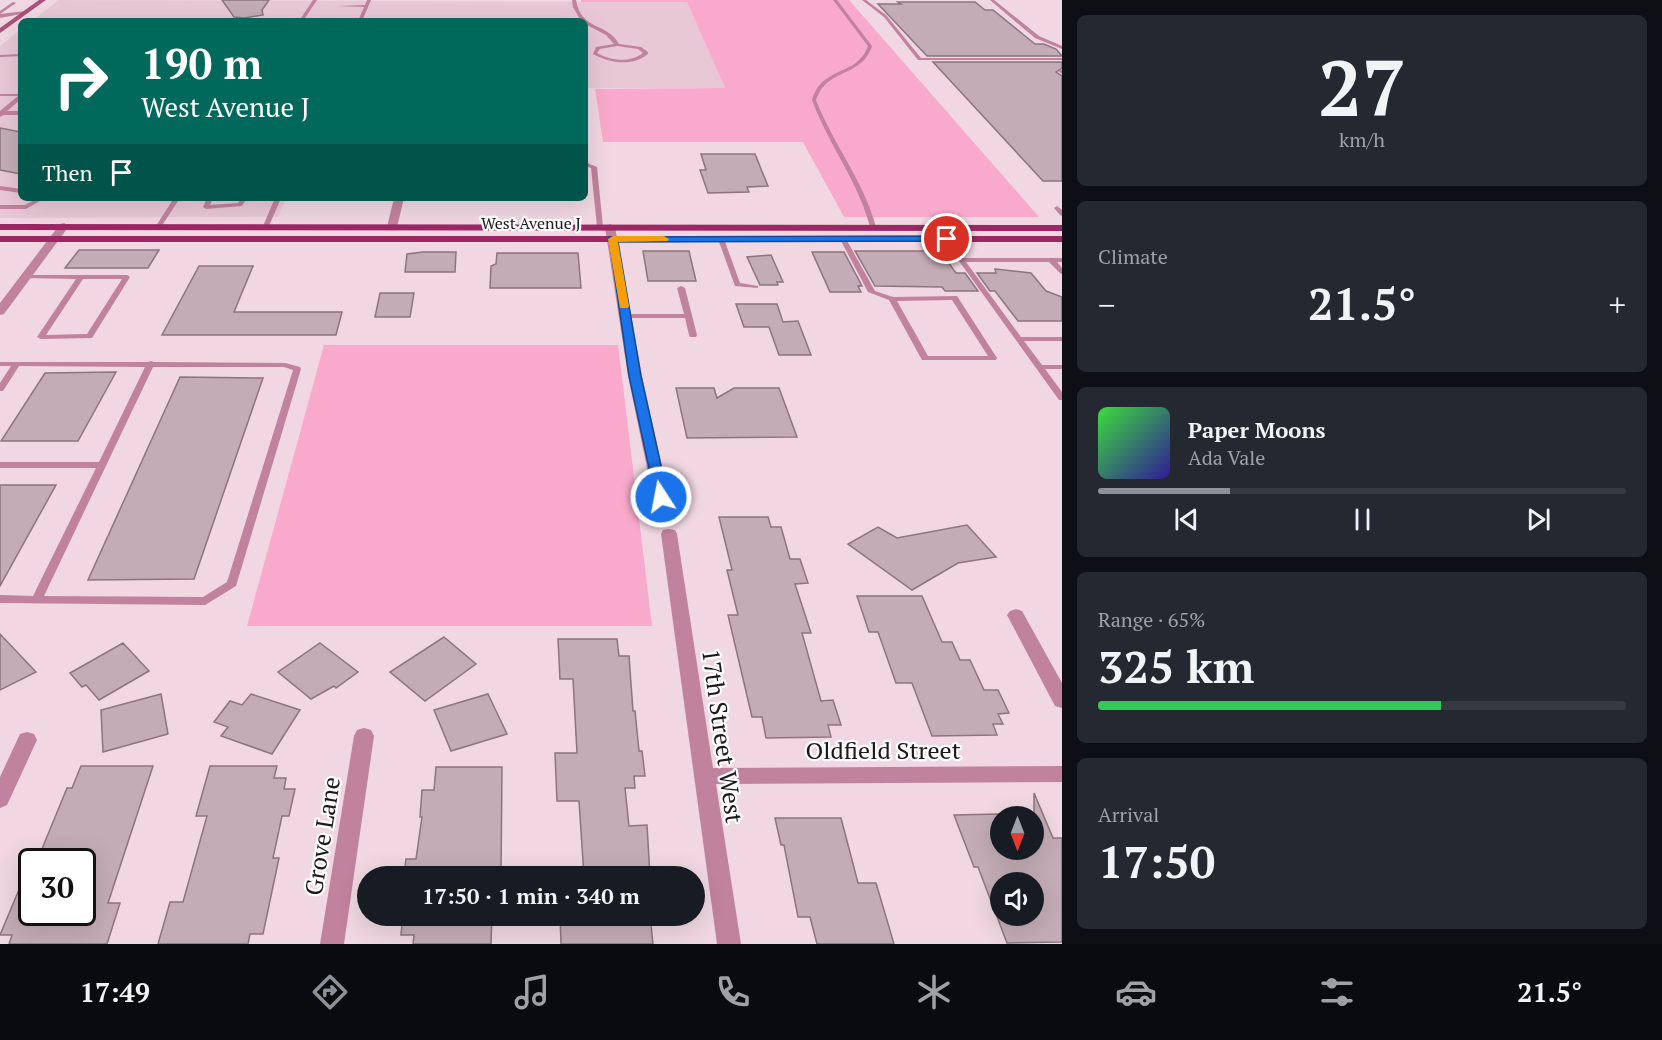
<!DOCTYPE html>
<html lang="en">
<head>
<meta charset="utf-8">
<style>
	:root { --surface:#171b24; --page:#242831; --text:#f1f3f6; --muted:#9ea1a6; --line:#363941; --accent:#8c9099 }
	body { margin:0; font-family:"PT Serif",serif; background:var(--page); color:var(--text); height:100vh; display:flex; flex-direction:column; font-size:22px; white-space:nowrap }
	* { box-sizing:border-box; margin:0 }
	p { font-size:20px; color:var(--muted) }
	.icon { flex:none; width:33px; height:33px; fill:none; stroke:currentColor; stroke-width:2; stroke-linecap:round; stroke-linejoin:round }
	.map { position:relative; flex:1; overflow:hidden }
	.panel { display:flex; flex-direction:column; gap:15px; padding:15px; background:#0d0f14; width:600px }
	.panel>* { flex:none }
	.top-card { position:absolute; left:18px; top:18px; width:570px; height:183px; border-radius:9px; box-shadow:0 6px 24px #0002; background:#00695c; color:#fff; overflow:hidden }
	.needle { width:39px; rotate:180deg }
	.controls { position:absolute; left:990px; top:806px; display:grid; gap:12px }
	.controls a { display:grid; place-items:center; width:54px; height:54px; border-radius:50%; background:var(--surface); box-shadow:0 6px 24px #0002; font-size:30px }
	.speed { position:absolute; left:18px; top:848px; display:flex; gap:12px; font-size:30px; font-weight:700; text-align:center }
	.speed>* { display:grid; place-content:center; width:78px; height:78px; border-radius:50%; background:var(--surface); box-shadow:0 6px 24px #0002; line-height:1 }
	.speed .limit { border:3px solid #111; border-radius:9px; background:#fff; color:#111 }
	.pin { position:absolute; display:grid; place-items:center; width:51px; height:51px; color:#fff; margin:-26px; border:3px solid #fff; border-radius:50%; box-shadow:0 2px 6px #0007 }
	.me { position:absolute; width:66px; margin:-33px; rotate:349deg; stroke-linejoin:round; filter:drop-shadow(0 0 4px #0008) }
	.turn { display:flex; align-items:center; gap:21px; height:126px; padding:0 24px; font-size:27px }
	.turn .icon { width:78px; height:78px; stroke-width:2.5 }
	.turn b { display:block; font-size:42px; line-height:51px }
	.then { display:flex; align-items:center; height:57px; padding:0 24px; background:#0003; gap:12px; font-size:22px }
	.big { font-size:45px; font-weight:700; line-height:1.1 }
	.panel .card { flex:1; display:flex; flex-direction:column; justify-content:center; gap:9px; min-width:0; padding:0 21px; border-radius:9px; background:var(--page) }
	.panel .dial { align-items:center; gap:0 }
	.dial b { font-size:78px; line-height:1 }
	.song { display:flex; align-items:center; gap:18px }
	.cover { width:72px; height:72px; border-radius:9px; background:linear-gradient(135deg,hsl(120 70% 55%),hsl(250 70% 35%)) }
	.played { height:6px; border-radius:3px; background:linear-gradient(90deg,var(--accent) 25%,var(--line) 25%) }
	.keys { display:flex; justify-content:space-around; direction:ltr }
	.heat { display:flex; justify-content:space-between; align-items:center; font-size:33px; direction:ltr }
	.charge { height:9px; border-radius:4px; background:linear-gradient(90deg,#34c759 65%,var(--line) 0) }
	.trip { position:absolute; left:357px; top:866px; width:348px; height:60px; border-radius:30px; background:var(--surface); box-shadow:0 6px 24px #0002; font-weight:700; line-height:60px; text-align:center }
	.dock { display:flex; height:96px; justify-content:space-around; align-items:center; background:#090b0e; color:var(--muted) }
	.dock .icon { width:42px; height:42px }
	.dock .on { color:var(--accent) }
	.dock b { font-size:27px; color:var(--text) }
	main { display:flex; flex:1; min-height:0 }
	.map>svg:first-child { display:block }
</style>
</head>
<body>
<main>
<div class="map">
<svg width="1062" height="944" viewBox="0 0 1062 944">
	<rect width="100%" height="100%" fill="#f0d7e1"/>
	<!-- built -->
	<path fill="#e8c8d5" d="M59 0 687 2 725 88H585V21H32Z
		M21 29V198H286L278 217 0 218V46Z"/>
	<!-- green -->
	<path fill="#f9a9cb" d="M581 0H849L1039 217H844L803 142H603L595 89 725 88 687 2H581Z
		M324 345H618L652 626H247Z"/>
	<!-- building -->
	<path fill="#c3acb5" stroke="#8c757e" stroke-width="1.5" fill-rule="evenodd" d="M222 0H269L262 10 263 15 244 18 234 17Z
		M898 2H975L985 10H993L1035 44H1044L1056 49 1062 56H927L878 4H901Z
		M933 62H1062V68L1056 72 1062 76V181H1043Z
		M0 128 21 132V174L0 170Z
		M701 154H755L768 186 747 187 749 192 708 193 700 170H706Z
		M79 250H159L148 268H65Z
		M643 251H689L696 281H648Z
		M855 251H940L956 273H965L978 291H945L942 287 875 286Z
		M423 252H456L455 272H405L407 254Z
		M812 252H844L862 286H858L861 292H830Z
		M497 253H578L581 288H490L491 266 496 264Z
		M771 255 783 282H777L778 285H760L747 257Z
		M199 266H253L234 312H342L336 335H162Z
		M995 269 1031 273 1046 291 1062 297V321H1018L995 291H990L977 273H996Z
		M380 293H414L410 317H375Z
		M736 304H777L783 322 798 321 811 355H779L769 327H744Z
		M116 372 78 441H1L45 373Z
		M180 377 263 378 194 579 88 580Z
		M676 388H714L717 398 734 388H779L797 437 687 438Z
		M0 485H56L0 586Z
		M719 517H768L771 527H781L790 559H800L808 583 795 584 811 633H802L821 701 833 700 841 725H828L831 737 766 738 762 717H752L728 615H738L727 570H732Z
		M967 525 996 557 958 563 912 590 848 544 878 527 897 538Z
		M857 596H922L942 642H952L960 660H970L984 690H998L1009 713 998 714 1003 724H993L997 735 932 736 912 683H896L878 632H869Z
		M0 634 36 672 0 690Z
		M444 637 476 664 425 701 390 672Z
		M558 639H617L619 656H629L633 711H635L639 751H642L645 776H634L635 788H625L629 826 647 825 650 876H584L579 801H557L555 753H577L573 679H560Z
		M123 643 149 671 99 700 86 685 82 687 70 673Z
		M320 643 358 672 336 688 334 686 311 699 278 672Z
		M161 694 168 734 103 752 101 710Z
		M251 694 300 710 272 754 221 736 228 727 214 722 230 701 242 705Z
		M488 694 507 734 451 751 434 710Z
		M81 766H153L108 903H120L107 944H9L12 935H0L31 861 32 912H82V861H37L67 788H72Z
		M210 766H277L274 778H286L284 789H295L289 816H282L273 858H279L263 934H250L248 944H158L170 902H183L207 816H196Z
		M436 767H502L501 876H404L406 859H416L422 817H420L422 790H434Z
		M1034 793 1053 838H1062V942L1007 943 978 867H974L954 815 1000 814V849H1034ZM1000 882H1034V915H1000Z
		M775 818H841L858 883H876L894 944H817L810 917H798L784 845H781Z
		M403 915H492L491 944H413L414 935H401Z
		M560 915H650L653 944H561Z"/>
	<g fill="none" stroke-linecap="round" stroke-linejoin="round">
		<!-- lane -->
		<path fill="#c1829d" fill-rule="evenodd" d="M313 0H317L303 21H299Z
			M367 0H371L362 21H358L364 7 338 6 365 5Z
			M572 0H576C581 31 607 22 619 44L641 47 648 52V54C632 67 609 63 593 54L596 47 614 44 606 35 585 24V21H581L573 7ZM617 46 638 49 643 53C630 63 611 61 597 53L600 49Z
			M833 0H837L872 46C863 73 839 69 823 87 820 90 818 95 816 100 833 144 864 181 876 227L873 229 870 227C858 181 828 144 812 100 813 96 815 91 818 87 832 68 859 72 868 46Z
			M862 0H866L886 15 921 58H1062V60H918L884 17Z
			M990 0H994L1039 36 1062 46V49L1035 38Z
			M13 2 16 3 0 14V11Z
			M21 54V56L0 57V55Z
			M1060 70H1062V74L1058 71Z
			M0 94H21V99L7 111H21V115H4L0 117V111L18 96H0Z
			M585 162 597 167 603 227 600 229 597 227 591 168 585 166Z
			M0 186 21 189V193L0 190Z
			M38 198H45L26 209H0V205H25Z
			M174 198H180L161 227H157L156 226Z
			M207 198H213L210 205 238 203 241 198H247L242 206 206 209 203 207Z
			M275 198H281L269 226 264 227 263 226Z
			M1057 206 1062 210V216L1060 215 1054 208Z
			M721 237 724 239 740 283 758 286V288L735 286 718 239Z
			M843 237 846 239 875 291 893 297 957 296 997 358 996 360H922L889 300 868 292 840 239ZM952 300 988 356H928L897 301Z
			M947 237 949 238 963 258H1062V262H1057L1062 268V274L1060 273 1049 262H966L1021 337H1062V341H1024L1042 365H1062V369H1045L1062 392V400H1059L959 261 944 239Z
			M26 275H127L130 277 92 338 41 339 37 337 76 279 24 278V276ZM83 279H122L87 334 46 335Z
			M681 286 685 288 697 335 696 337H690L689 335 685 318H625L621 316 625 314H684L677 288Z
			M151 361 154 362 285 363 300 367 301 369 236 586 205 605 0 603V595L33 596 96 468H0V462H99L145 367 19 366 3 391H0V383L11 366H0V362H148ZM153 367H284L293 370 227 582 203 597 44 596Z"/>
		<!-- street -->
		<path fill="#c1829d" fill-rule="evenodd" d="M26 11V13L0 18V14Z
			M394 198H404L397 227 392 230 387 227Z
			M64 223 69 226 4 314 0 315V303L60 224Z
			M610 224 615 227 642 376 669 497 661 502 653 497 628 376 605 227Z
			M669 529 675 530 677 534 713 768 1062 766V782L716 784 741 944H717L661 534 663 530Z
			M1016 609 1022 611 1062 683V708L1055 706 1007 615 1010 611Z
			M364 728 371 730 374 736 344 944H320L354 736 357 730Z
			M27 732 34 734 37 740 7 805 0 808V777L20 734Z"/>
		<!-- secondary -->
		<path fill="#ac517c" fill-rule="evenodd" d="M39 0H46L0 33V28Z"/>
		<!-- primary -->
		<path fill="#9b2865" fill-rule="evenodd" d="M0 224 1062 225V231L0 230Z
			M0 236H1062V242H0Z"/>
	</g>
	<!-- route -->
	<path fill="#1a73e8" stroke="#114b97" stroke-width="1.5" d="M947 236 952 239 951 241 618 242 641 376 668 497 666 500H656L629 376 609 237Z"/>
	<!-- slow -->
	<path fill="#f59e0b" d="M664 236 669 239 668 241 618 242 629 306 628 308H620L608 239 613 236Z"/>
	<g text-anchor="middle" dominant-baseline="central" stroke-width="4.5" stroke-linejoin="round" paint-order="stroke">
		<!-- far-street labels -->
		<g font-size="16" fill="#1e1619" stroke="#fff">
			<text x="531" y="223">West Avenue J</text>
		</g>
		<!-- near-street labels -->
		<g font-size="24" fill="#1e1619" stroke="#fff">
			<text transform="translate(723 736) rotate(82)">17th Street West</text>
			<text x="883" y="750">Oldfield Street</text>
			<text transform="translate(322 836) rotate(-81)">Grove Lane</text>
		</g>
	</g>
</svg>
<div class="controls">
<a><svg class="needle" viewBox="-14 -14 28 28"><path d="M0-13l5 13h-10z" fill="#e53935"/><path d="M0 13l5-13h-10z" fill="#9ea1a6"/></svg></a>
<a><svg class="icon" aria-label="sound" viewBox="0 0 24 24"><path d="M4 9h4l5-4v14l-5-4H4zM17 9q2 3 0 6"/></svg></a>
</div>
<div class="speed"><div class="limit">30</div></div>
<div class="pin" style="left:947px;top:239px;background:#d93025"><svg class="icon" aria-label="arrive" viewBox="0 0 24 24"><path d="M6 21V4h12l-3 4 3 4H6"/></svg></div>
<svg class="me" style="left:661px;top:497px" viewBox="-20 -20 40 40"><circle r="17" fill="#1a73e8" stroke="#fff" stroke-width="3"/><path d="M0-11L8 9 0 5-8 9z" fill="#fff"/></svg>
<div class="trip">17:50 · 1 min · 340 m</div>
<div class="top-card">
<div class="turn"><svg class="icon" aria-label="right" viewBox="0 0 24 24"><path d="M7 20v-9h11M14 6l5 5-5 5"/></svg><div><b>190 m</b>West Avenue J</div></div>
<div class="then">Then<svg class="icon" aria-label="arrive" viewBox="0 0 24 24"><path d="M6 21V4h12l-3 4 3 4H6"/></svg></div>
</div>
</div>
<section class="panel">
<div class="card dial"><b>27</b><p>km/h</p></div>
<div class="card"><p>Climate</p>
<div class="heat"><a>−</a><b class="big">21.5°</b><a>+</a></div>
</div>
<div class="card">
<div class="song"><i class="cover"></i><div><b>Paper Moons</b><p>Ada Vale</p></div></div>
<div class="played"></div>
<div class="keys"><svg class="icon" aria-label="previous" viewBox="0 0 24 24"><path d="M18 5L8 12l10 7zM5 5v14"/></svg><svg class="icon" aria-label="pause" viewBox="0 0 24 24"><path d="M8 5v14M16 5v14"/></svg><svg class="icon" aria-label="next" viewBox="0 0 24 24"><path d="M6 5l10 7-10 7zM19 5v14"/></svg></div>
</div>
<div class="card"><p>Range · 65%</p><b class="big">325 km</b><div class="charge"></div></div>
<div class="card"><p>Arrival</p><b class="big">17:50</b></div>
</section>
</main>
<nav class="dock">
<b>17:49</b>
<svg class="icon on" aria-label="directions" viewBox="0 0 24 24"><path d="M12 3l9 9-9 9-9-9zM9 14v-3h6M13 9l2 2-2 2"/></svg>
<svg class="icon" aria-label="music" viewBox="0 0 24 24"><path d="M9 18V5l10-2v13"/><circle cx="6" cy="18" r="3"/><circle cx="16" cy="16" r="3"/></svg>
<svg class="icon" aria-label="phone" viewBox="0 0 24 24"><path d="M5 4h4l2 5-3 2q2 4 5 5l2-3 5 2v4C11 20 4 13 5 4z"/></svg>
<svg class="icon" aria-label="climate" viewBox="0 0 24 24"><path d="M12 3v18M4 7l16 10M4 17L20 7"/></svg>
<svg class="icon" aria-label="car" viewBox="0 0 24 24"><path d="M5 17H2v-5l4-1 3-4h7l3 4 3 1v5h-3M9 17h6M6 11h13"/><circle cx="7" cy="17" r="2"/><circle cx="17" cy="17" r="2"/></svg>
<svg class="icon" aria-label="filters" viewBox="0 0 24 24"><path d="M4 7h16M4 17h16"/><circle cx="9" cy="7" r="2"/><circle cx="15" cy="17" r="2"/></svg>
<b>21.5°</b>
</nav>
</body>
</html>
